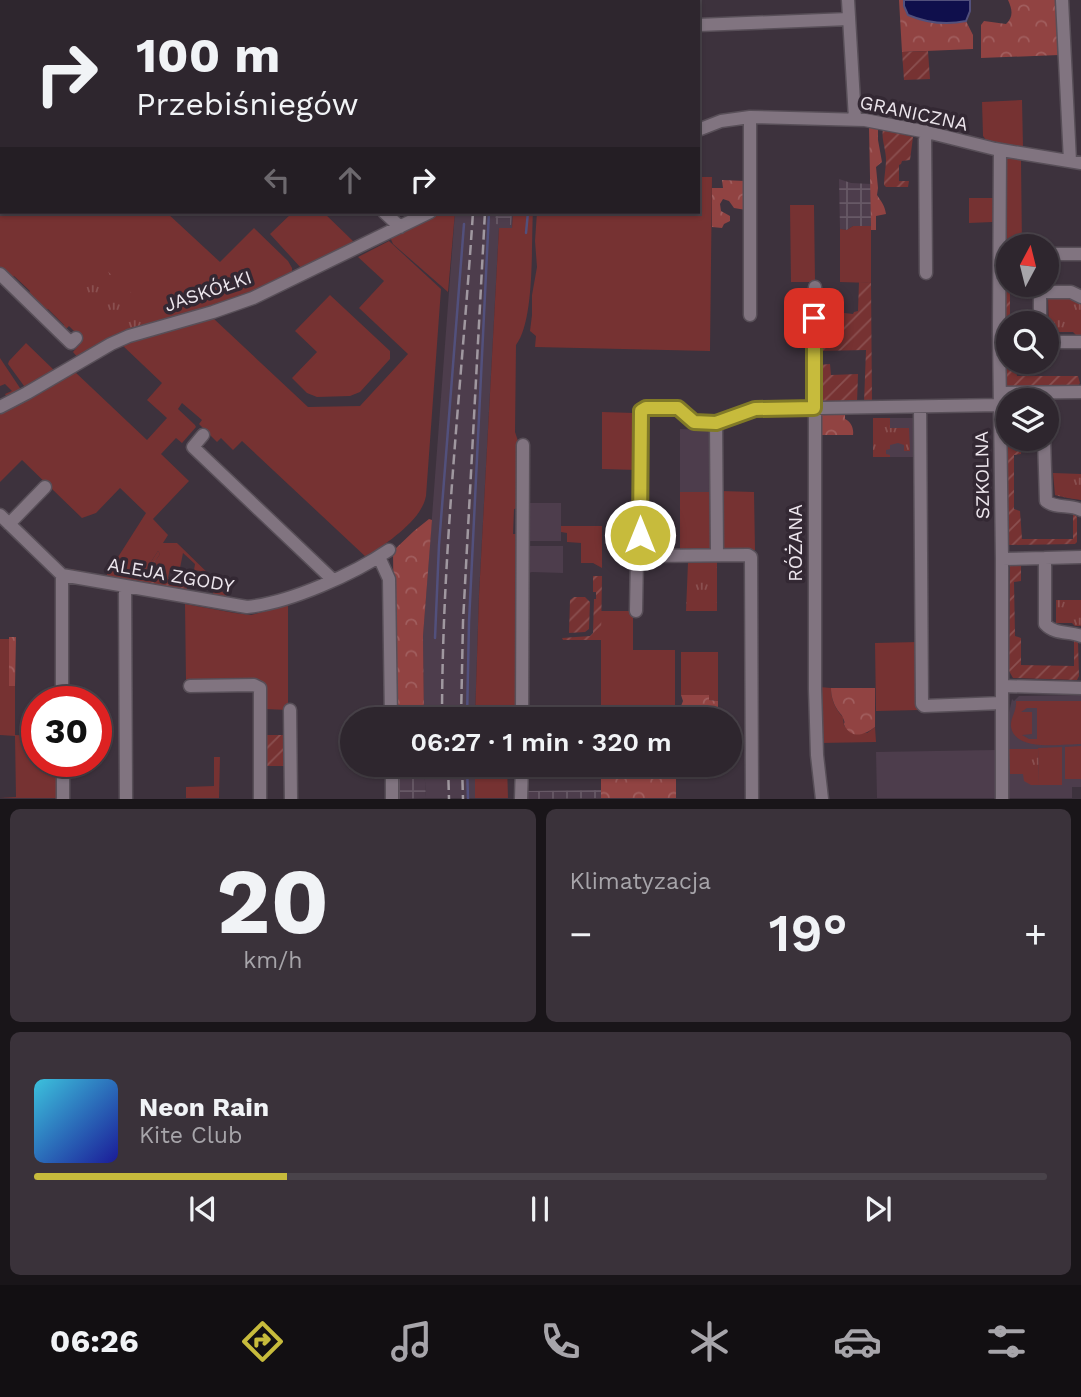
<!DOCTYPE html>
<html lang="pl">
<head>
<meta charset="utf-8">
<style>
	:root { --surface:#2e262e; --page:#3a323a; --text:#f1f3f6; --muted:#a7a5aa; --line:#49434a; --accent:#c7bb3c }
	body { margin:0; font-family:"Work Sans",sans-serif; background:var(--page); color:var(--text); height:100vh; display:flex; flex-direction:column; font-size:26px; white-space:nowrap }
	* { box-sizing:border-box; margin:0 }
	p { font-size:23px; color:var(--muted) }
	.icon { flex:none; width:38px; height:38px; fill:none; stroke:currentColor; stroke-width:2; stroke-linecap:round; stroke-linejoin:round }
	.map { position:relative; height:799px; overflow:hidden }
	.side { display:flex; flex-direction:column; gap:10px; padding:10px; background:#191519; flex:1 }
	.side>* { flex:none }
	.hud { position:absolute; left:0px; top:0px; width:700px; height:214px; box-shadow:0 2px 5px #0004,0 0 0 2px var(--line); background:#2e262e; color:var(--text); overflow:hidden }
	.needle { width:46px; rotate:7deg }
	.fabs { position:absolute; left:996px; top:234px; display:grid; gap:14px }
	.fabs a { display:grid; place-items:center; width:63px; height:63px; border-radius:50%; background:var(--surface); box-shadow:0 2px 5px #0004,0 0 0 2px var(--line); font-size:35px }
	.speed { position:absolute; left:21px; top:686px; display:flex; gap:14px; font-size:35px; font-weight:700; text-align:center }
	.speed>* { display:grid; place-content:center; width:91px; height:91px; border-radius:50%; background:var(--surface); box-shadow:0 2px 5px #0004,0 0 0 2px var(--line); line-height:1 }
	.speed .limit { border:10px solid #d22; background:#fff; color:#111 }
	.pin { position:absolute; display:grid; place-items:center; width:60px; height:60px; color:#fff; margin:-30px; border-radius:14px; box-shadow:0 4px 10px #0006 }
	.me { position:absolute; width:77px; margin:-38px; rotate:0deg; stroke-linejoin:round; filter:drop-shadow(0 0 5px #0008) }
	.turn { display:flex; align-items:center; gap:24px; height:147px; padding:0 21px; font-size:32px }
	.turn .icon { width:91px; height:91px; stroke-width:2.5 }
	.turn b { display:block; font-size:49px; line-height:60px }
	.lanes { display:flex; align-items:center; height:66px; padding:0 21px; background:#0003; justify-content:center; gap:35px; direction:ltr }
	.lanes .off { opacity:.35 }
	.big { font-size:52px; font-weight:600; line-height:1.1 }
	.side .tile { flex:1; display:flex; flex-direction:column; justify-content:center; gap:10px; min-width:0; padding:0 24px; border-radius:10px; background:var(--page) }
	.side .dial { align-items:center; gap:0 }
	.dial b { font-size:91px; line-height:1 }
	.song { display:flex; align-items:center; gap:21px }
	.cover { width:84px; height:84px; border-radius:10px; background:linear-gradient(135deg,hsl(190 70% 55%),hsl(240 70% 35%)) }
	.played { height:7px; border-radius:4px; background:linear-gradient(90deg,var(--accent) 25%,var(--line) 25%) }
	.keys { display:flex; justify-content:space-around; direction:ltr }
	.heat { display:flex; justify-content:space-between; align-items:center; font-size:38px; direction:ltr }
	.side .tiles { flex:1; display:grid; gap:10px; grid-template-columns:1fr 1fr }
	.tile:last-child { grid-column:span 2 }
	.trip { position:absolute; left:340px; top:707px; width:402px; height:70px; border-radius:35px; background:var(--surface); box-shadow:0 2px 5px #0004,0 0 0 2px var(--line); font-weight:600; line-height:70px; text-align:center }
	.tabs { display:flex; height:112px; justify-content:space-around; align-items:center; background:#120f12; color:var(--muted) }
	.tabs .icon { width:49px; height:49px }
	.tabs .active { color:var(--accent) }
	.tabs b { font-size:32px; color:var(--text) }
	.map>svg:first-child { display:block }
</style>
</head>
<body>
<div class="map">
<svg width="1081" height="799" viewBox="0 0 1081 799">
	<defs>
		<pattern id="industrial-grid" width="8" height="8" patternUnits="userSpaceOnUse" patternTransform="scale(1.75)"><rect width="8" height="8" fill="#4d3d4c"/><path d="M0 4h8M4 0v8" fill="none" stroke="#675966"/></pattern>
		<pattern id="forest-crowns" width="20" height="18" patternUnits="userSpaceOnUse" patternTransform="scale(1.75)"><rect width="20" height="18" fill="#914342"/><path d="M2 6a3 3 0 1 1 6 0M12 15a3 3 0 1 1 6 0" fill="none" stroke="#a15e5e"/></pattern>
		<pattern id="park-tufts" width="24" height="20" patternUnits="userSpaceOnUse" patternTransform="scale(1.75)"><rect width="24" height="20" fill="#763232"/><path d="M3 7l-1-3M5 7V3M7 7l1-3M15 17l-1-3M17 17v-4M19 17l1-3" fill="none" stroke="#8a5050"/></pattern>
		<pattern id="garden-furrows" width="10" height="10" patternUnits="userSpaceOnUse" patternTransform="scale(1.75)"><rect width="10" height="10" fill="#763232"/><path d="M-1 1l2-2M0 10L10 0M9 11l2-2" fill="none" stroke="#8a5050"/></pattern>
	</defs>
	<rect width="100%" height="100%" fill="#3d323d"/>
	<!-- built -->
	<path fill="#4d3d4c" d="M455 212H513L512 228H499L479 595 475 719H424L423 636Z
		M873 418H915L916 457H873Z
		M680 429 712 430 713 492H680Z
		M527 503H561V541H527Z
		M525 546H563V573L532 572 525 574Z
		M1081 695V787H1072V798H1007L1008 787V717L1012 699 1014 701 1019 696Z
		M995 750V798H998H877L876 752Z
		M424 765H475V798H426Z"/>
	<!-- industrial -->
	<path fill="url(#industrial-grid)" d="M839 179 851 183 871 184V226H853L847 230 840 229Z
		M496 212H512L511 225 495 224Z
		M396 765H424L426 798 396 799Z
		M601 790V798L526 799 527 791Z"/>
	<!-- grass -->
	<path fill="#763232" fill-rule="evenodd" d="M187 0H462V2H186Z
		M1022 100 1023 147 986 140 983 136 982 102Z
		M1006 157 1021 160 1022 247H1008V250L1004 246Z
		M698 177H712L710 351 535 347 536 336 530 331 532 315V295L537 267 535 241 537 212H698Z
		M969 198H993V222L969 223Z
		M2 201V212H166L220 262 254 228 288 261 292 268V273L251 292 166 321 161 320 128 332 79 359 73 352 83 340 69 326 63 332 61 329 64 325 48 309 44 312 27 296 30 291 14 276 10 279 0 269V203Z
		M790 205H814L815 282H791Z
		M293 212H323L354 242 301 268 270 234Z
		M440 212H455L448 292 393 244 389 235Z
		M513 212H533C531 244 535 320 516 345L515 432 519 444V508L514 509 513 534H519V719H475L479 595 499 228H512Z
		M853 226H871V283L840 282V229L847 230Z
		M389 241 441 289 426 496C421 522 386 542 367 558L242 441 233 450 221 438 217 442 199 424 202 420 182 403 178 409 195 425 196 427 182 443 176 438 161 454 189 481 153 519 168 535 163 543H177L217 582 215 585 230 599 213 596V583L200 571 194 570 195 564 183 553 180 568H170L168 578 185 583 187 585V588L146 580V575L160 554 158 551 138 582 72 572 71 569 106 576 146 513 120 488 96 513 82 518 22 460 0 482V410L74 371 147 440 167 418 147 400 162 383 121 344 213 318 308 407 360 406 408 354 359 308 384 281 358 257Z
		M330 295 390 351V359L360 392 350 396 317 397 307 393 292 378 317 352 295 331Z
		M26 343 57 373 27 390 8 364 9 361Z
		M0 358 22 391 7 398 5 394 12 391 5 384 0 386Z
		M602 412 634 413 636 415 637 470 602 469Z
		M721 491 754 492 755 550 721 551Z
		M680 492H713V551H680Z
		M561 526H602V568L593 563H581V543L567 542V533L561 532Z
		M185 604 235 613 251 615 288 605V710L264 709 263 682H186Z
		M601 611H633V650H675V719H601Z
		M0 639H9V686H15V735L37 736V761H57V798H0L16 797 15 736 0 735Z
		M918 642 919 710 876 711 875 643Z
		M681 652H718V701L709 700V695H681Z
		M819 687 831 688C831 699 835 709 843 717L844 726 867 733 875 727 876 742 820 743Z
		M1016 701H1081V744C1063 744 1015 752 1011 727 1010 718 1017 711 1016 701ZM1027 708H1037V739H1029L1022 735 1032 734V712H1021Z
		M1081 746V779H1065V747Z
		M1062 747V785H1039L1038 748Z
		M214 757H220L219 798H186V787L214 786Z
		M475 765H507L508 798H475Z
		M635 765H676V768H641L640 777 621 778V768H635Z"/>
	<!-- forest -->
	<path fill="url(#forest-crowns)" d="M899 0H904V6C929 21 936 27 966 21L973 35V49L902 52Z
		M1008 0H1055L1059 55 981 58V25L984 21 1006 24C1014 16 1012 9 1008 0Z
		M869 127 878 128V140L882 162 876 167 878 188 877 195C881 201 885 206 886 214L876 216V230H871V226Z
		M722 180 745 181 746 210 734 208 729 201 723 199 720 204 721 211 730 216V221L724 224 722 228 712 227V188H723Z
		M817 413H845V419C851 422 854 428 853 435H818Z
		M429 519 432 520 423 636 424 719H395L393 551 414 531Z
		M9 637H16L15 686H9Z
		M831 688H875V727C867 733 854 740 846 728 841 721 847 726 843 718 842 714 838 712 837 709 833 703 831 695 831 688Z
		M681 695H709V700L718 701V714H681V706L683 701Z
		M601 768H621L622 778 640 777V768H676V798H601Z"/>
	<!-- park -->
	<path fill="url(#park-tufts)" d="M103 267 161 320 128 332 82 290Z
		M1072 295 1081 301V336H1077L1073 332H1052L1049 329 1048 298Z
		M873 418H890V428H909L910 451H904V445L898 443 890 445V449L886 450V454L890 455V457H873Z
		M1053 473 1081 474V500C1078 500 1057 496 1055 495Z
		M698 559H717V611H686L688 563H693Z
		M1056 600H1081V626H1075L1072 623H1056Z
		M1009 749H1038L1039 785H1031L1024 781 1023 774H1010Z"/>
	<!-- garden -->
	<path fill="url(#garden-furrows)" d="M928 51 930 79 904 80 902 52Z
		M883 129 905 132V135L913 137 910 160 902 161 901 164 899 165V181H909L908 187H886L884 185C884 176 886 168 886 160 886 149 881 139 883 129Z
		M1005 265H1008V285H1010V324H1008V362H1015L1017 376H1078L1080 383 1077 387H1008L1004 382Z
		M859 282 871 283 872 404 864 403 866 350 817 351 819 311 827 297 828 293 833 294 832 298 836 300V304H839V311L844 313 853 314 854 312 858 311Z
		M830 364 831 375 858 374 857 403 820 405 818 365Z
		M1009 400 1037 401H1008V439H1021V454L1014 455V509L1020 511 1022 539H1073V513L1077 517V542L1075 544 1008 545 1007 403Z
		M158 551 160 554 146 575V580L187 588 186 591 138 582Z
		M1010 565H1021V581L1014 582 1015 636 1021 638V665L1074 666V639L1078 642 1079 676 1077 680 1013 678 1009 671Z
		M593 576H602L601 640H563L562 638 590 636 593 633 594 599H596V592H593Z
		M574 597H585L590 602 589 629 585 632 569 633 570 600Z
		M264 735H288L289 766H264Z"/>
	<!-- water -->
	<path fill="#0f0f4c" stroke="#52507c" stroke-width="2" d="M904 0H970V11L966 21C947 25 927 23 908 15L904 6Z"/>
	<g fill="none" stroke-linecap="round" stroke-linejoin="round">
		<!-- stream -->
		<path stroke="#52507c" stroke-width="2.5" d="M476 2V0
			M501 2 502 0
			M539 2V0
			M526 233 528 212
			M435 638 439 545 464 224
			M467 719 469 622 489 212
			M467 765 468 799"/>
		<!-- minor casing -->
		<g stroke="#584f58" stroke-width="15">
			<path id="minor" d="M68 0 70 2
				M615 0 616 2
				M848 0 855 119
				M1062 0 1070 161
				M179 2 180 0
				M465 2 466 0
				M698 25 849 19
				M0 42 2 44
				M698 130 721 121 750 117 865 120 927 132 995 149 1081 163
				M0 141 2 142
				M1000 150 999 333 1002 559V799
				M0 197 2 195
				M384 212 400 227
				M1046 254H1081
				M926 273 925 140 927 132
				M0 274 71 343 76 338
				M1040 286V324
				M815 287V689L817 755 822 799
				M1040 292H1071L1081 297
				M750 315V117
				M1046 340 1050 342H1081
				M1000 393 1081 392
				M0 407 27 393 111 344 129 336 213 312 253 298 430 212
				M920 407 922 704 924 706 1002 703
				M716 423 717 555
				M203 435 193 447 333 580
				M1044 439 1046 501C1056 509 1070 504 1081 510
				M0 515 62 575 247 607C289 603 354 574 389 550
				M9 524 45 487
				M641 554 645 556 748 555 751 557 752 799
				M379 557 389 579 391 719
				M1081 557 1045 558V624C1055 635 1069 631 1081 636
				M1002 559 1045 558
				M62 575V702
				M125 586 126 799
				M636 611 637 556 641 554 640 549V417L643 409 678 408 694 422 716 423 755 409 1000 405
				M190 686 254 685 260 688V799
				M1002 686 1081 688
				M290 710 291 799
				M522 719 523 445
				M63 761V799
				M392 765V799
				M521 799 522 765"/>
		</g>
		<!-- minor -->
		<use href="#minor" stroke="#817480" stroke-width="12"/>
		<!-- rail -->
		<path stroke="#a098a0" stroke-width="2.5" stroke-dasharray="10 5" stroke-linecap="butt" d="M484 2V0
			M496 2V0
			M442 719C442 549 462 381 473 212
			M461 719 463 622 485 212
			M448 765 449 799
			M462 765 463 799"/>
	</g>
	<g fill="none" stroke-linecap="round" stroke-linejoin="round">
		<!-- route casing -->
		<g stroke="#817a27" stroke-width="18">
			<path id="route" d="M640 535 641 411 646 408H678L694 422 716 423 755 409 814 408V318"/>
		</g>
		<!-- route -->
		<use href="#route" stroke="#c7bb3c" stroke-width="12"/>
	</g>
	<g text-anchor="middle" dominant-baseline="central" stroke-width="7" stroke-linejoin="round" paint-order="stroke">
		<!-- street labels -->
		<g font-size="19" fill="#ede6ed" stroke="#332833">
			<text transform="translate(914 113) rotate(12)">GRANICZNA</text>
			<text transform="translate(208 291) rotate(-19)">JASKÓŁKI</text>
			<text transform="translate(982 475) rotate(-91)">SZKOLNA</text>
			<text transform="translate(795 543) rotate(-90)">RÓŻANA</text>
			<text transform="translate(171 575) rotate(10)">ALEJA ZGODY</text>
		</g>
	</g>
</svg>
<div class="fabs">
<a><svg class="needle" viewBox="-14 -14 28 28"><path d="M0-13l5 13h-10z" fill="#e53935"/><path d="M0 13l5-13h-10z" fill="#a7a5aa"/></svg></a>
<a><svg class="icon" aria-label="search" viewBox="0 0 24 24"><circle cx="10" cy="10" r="6"/><path d="M15 15l6 6"/></svg></a>
<a><svg class="icon" aria-label="layers" viewBox="0 0 24 24"><path d="M12 4l9 5-9 5-9-5zM3 14l9 5 9-5"/></svg></a>
</div>
<div class="speed"><div class="limit">30</div></div>
<div class="pin" style="left:814px;top:318px;background:#d93025"><svg class="icon" aria-label="arrive" viewBox="0 0 24 24"><path d="M6 21V4h12l-3 4 3 4H6"/></svg></div>
<svg class="me" style="left:640px;top:535px" viewBox="-20 -20 40 40"><circle r="17" fill="#c7bb3c" stroke="#fff" stroke-width="3"/><path d="M0-11L8 9 0 5-8 9z" fill="#fff"/></svg>
<div class="trip">06:27 · 1 min · 320 m</div>
<div class="hud">
<div class="turn"><svg class="icon" aria-label="right" viewBox="0 0 24 24"><path d="M7 20v-9h11M14 6l5 5-5 5"/></svg><div><b>100 m</b>Przebiśniegów</div></div>
<div class="lanes"><svg class="icon off" aria-label="left" viewBox="0 0 24 24"><path d="M17 20v-9H6M10 6l-5 5 5 5"/></svg><svg class="icon off" aria-label="ahead" viewBox="0 0 24 24"><path d="M12 20V5M6 11l6-6 6 6"/></svg><svg class="icon" aria-label="right" viewBox="0 0 24 24"><path d="M7 20v-9h11M14 6l5 5-5 5"/></svg></div>
</div>
</div>
<section class="side">
<div class="tiles">
<div class="tile dial"><b>20</b><p>km/h</p></div>
<div class="tile"><p>Klimatyzacja</p>
<div class="heat"><a>−</a><b class="big">19°</b><a>+</a></div>
</div>
<div class="tile">
<div class="song"><i class="cover"></i><div><b>Neon Rain</b><p>Kite Club</p></div></div>
<div class="played"></div>
<div class="keys"><svg class="icon" aria-label="previous" viewBox="0 0 24 24"><path d="M18 5L8 12l10 7zM5 5v14"/></svg><svg class="icon" aria-label="pause" viewBox="0 0 24 24"><path d="M8 5v14M16 5v14"/></svg><svg class="icon" aria-label="next" viewBox="0 0 24 24"><path d="M6 5l10 7-10 7zM19 5v14"/></svg></div>
</div>
</div>
</section>
<nav class="tabs">
<b>06:26</b>
<svg class="icon active" aria-label="directions" viewBox="0 0 24 24"><path d="M12 3l9 9-9 9-9-9zM9 14v-3h6M13 9l2 2-2 2"/></svg>
<svg class="icon" aria-label="music" viewBox="0 0 24 24"><path d="M9 18V5l10-2v13"/><circle cx="6" cy="18" r="3"/><circle cx="16" cy="16" r="3"/></svg>
<svg class="icon" aria-label="phone" viewBox="0 0 24 24"><path d="M5 4h4l2 5-3 2q2 4 5 5l2-3 5 2v4C11 20 4 13 5 4z"/></svg>
<svg class="icon" aria-label="climate" viewBox="0 0 24 24"><path d="M12 3v18M4 7l16 10M4 17L20 7"/></svg>
<svg class="icon" aria-label="car" viewBox="0 0 24 24"><path d="M5 17H2v-5l4-1 3-4h7l3 4 3 1v5h-3M9 17h6M6 11h13"/><circle cx="7" cy="17" r="2"/><circle cx="17" cy="17" r="2"/></svg>
<svg class="icon" aria-label="filters" viewBox="0 0 24 24"><path d="M4 7h16M4 17h16"/><circle cx="9" cy="7" r="2"/><circle cx="15" cy="17" r="2"/></svg>
</nav>
</body>
</html>
